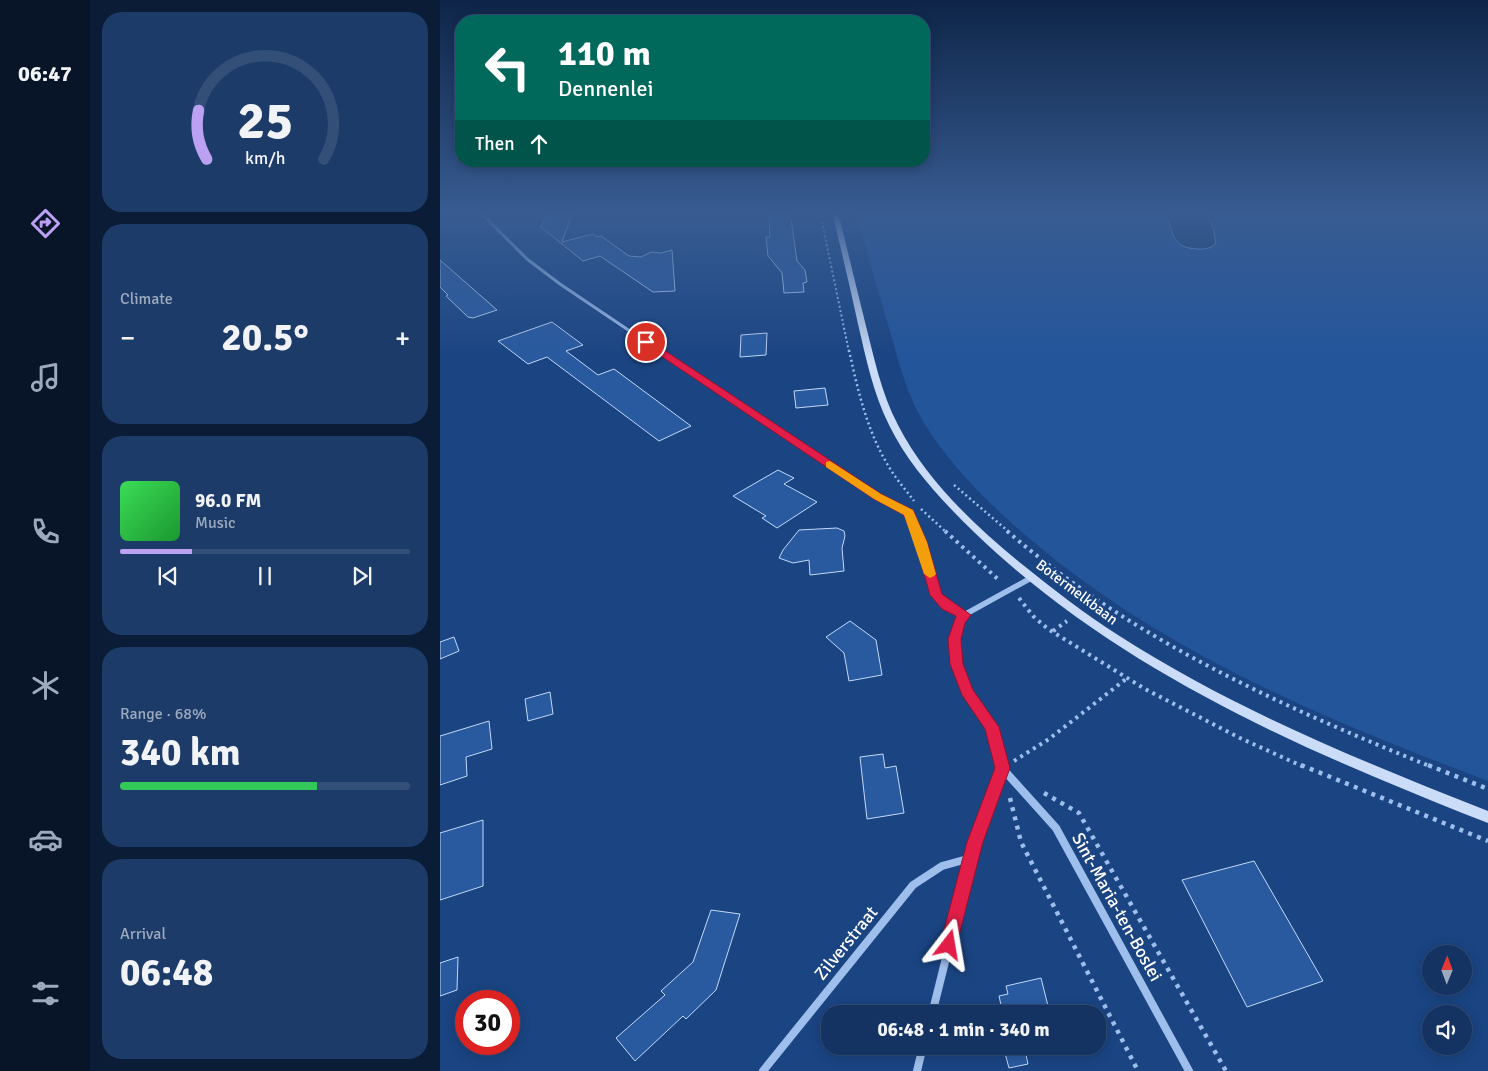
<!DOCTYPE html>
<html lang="en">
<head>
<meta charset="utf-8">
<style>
	:root { --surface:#143362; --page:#1d3b68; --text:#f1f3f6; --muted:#9daabe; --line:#334e77; --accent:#bca0f2 }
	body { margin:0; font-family:Signika,sans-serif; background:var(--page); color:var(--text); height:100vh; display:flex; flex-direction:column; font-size:19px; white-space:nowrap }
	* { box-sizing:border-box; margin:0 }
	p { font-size:16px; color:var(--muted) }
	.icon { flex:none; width:28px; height:28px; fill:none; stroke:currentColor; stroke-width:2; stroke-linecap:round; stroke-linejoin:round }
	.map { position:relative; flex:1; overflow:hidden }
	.details { display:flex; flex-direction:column; gap:12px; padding:12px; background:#0b1c36; width:350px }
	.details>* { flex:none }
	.guide { position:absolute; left:15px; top:15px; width:475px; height:152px; border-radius:20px; box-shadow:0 2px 12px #0003,0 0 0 1px var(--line); background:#00695c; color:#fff; overflow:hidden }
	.needle { width:32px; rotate:1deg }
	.buttons { position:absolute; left:982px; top:945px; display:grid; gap:10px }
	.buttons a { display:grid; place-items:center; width:50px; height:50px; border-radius:50%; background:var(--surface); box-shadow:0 2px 12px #0003,0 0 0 1px var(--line); font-size:25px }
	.speed { position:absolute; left:15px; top:990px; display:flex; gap:10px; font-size:25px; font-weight:700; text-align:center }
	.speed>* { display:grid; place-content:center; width:65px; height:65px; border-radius:50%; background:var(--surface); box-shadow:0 2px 12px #0003,0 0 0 1px var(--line); line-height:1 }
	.speed .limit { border:8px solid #d22; background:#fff; color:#111 }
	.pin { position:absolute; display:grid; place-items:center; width:42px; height:42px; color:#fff; margin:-21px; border:2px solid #fff; border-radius:50%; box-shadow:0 1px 5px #0007 }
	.me { position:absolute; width:55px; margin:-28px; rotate:14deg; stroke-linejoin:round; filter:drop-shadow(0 0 4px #0008) }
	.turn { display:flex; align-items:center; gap:18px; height:105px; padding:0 20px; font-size:22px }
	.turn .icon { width:65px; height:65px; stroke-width:2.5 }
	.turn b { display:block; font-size:35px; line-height:42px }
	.then { display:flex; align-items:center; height:48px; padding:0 20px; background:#0003; gap:10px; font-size:19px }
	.big { font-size:38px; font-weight:800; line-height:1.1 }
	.details .tile { flex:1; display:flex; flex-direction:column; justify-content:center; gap:8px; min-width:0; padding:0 18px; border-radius:20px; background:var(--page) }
	.details .dial { align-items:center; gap:0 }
	.dial svg { height:130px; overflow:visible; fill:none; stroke:var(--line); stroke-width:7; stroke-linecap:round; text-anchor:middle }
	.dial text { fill:var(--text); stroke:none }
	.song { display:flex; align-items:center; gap:15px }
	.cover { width:60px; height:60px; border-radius:8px; background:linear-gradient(135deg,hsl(130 70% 55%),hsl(130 70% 35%)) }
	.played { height:5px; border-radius:2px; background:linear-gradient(90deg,var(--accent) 25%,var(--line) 25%) }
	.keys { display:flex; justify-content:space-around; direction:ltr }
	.heat { display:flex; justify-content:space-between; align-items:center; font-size:28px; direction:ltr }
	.charge { height:8px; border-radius:4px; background:linear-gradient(90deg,#34c759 68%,var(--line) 0) }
	.trip { position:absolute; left:381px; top:1005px; width:285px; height:50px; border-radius:20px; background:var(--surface); box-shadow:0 2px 12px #0003,0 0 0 1px var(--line); font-weight:800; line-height:50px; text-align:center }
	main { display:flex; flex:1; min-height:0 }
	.tabs { display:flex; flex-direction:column; width:90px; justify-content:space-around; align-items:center; background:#081427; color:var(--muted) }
	.tabs .icon { width:35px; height:35px }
	.tabs .current { color:var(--accent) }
	.tabs b { font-size:22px; color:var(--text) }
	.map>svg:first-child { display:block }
</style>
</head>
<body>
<main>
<nav class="tabs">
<b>06:47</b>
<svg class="icon current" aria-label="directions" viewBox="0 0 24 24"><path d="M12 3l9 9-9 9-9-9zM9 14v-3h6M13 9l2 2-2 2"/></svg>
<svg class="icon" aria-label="music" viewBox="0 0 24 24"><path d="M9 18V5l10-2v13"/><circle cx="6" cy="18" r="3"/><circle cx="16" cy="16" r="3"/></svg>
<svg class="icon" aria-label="phone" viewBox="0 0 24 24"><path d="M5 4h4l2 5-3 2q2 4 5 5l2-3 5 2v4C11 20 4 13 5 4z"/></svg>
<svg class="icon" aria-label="climate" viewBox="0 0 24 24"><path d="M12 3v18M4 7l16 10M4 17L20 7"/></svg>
<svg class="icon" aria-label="car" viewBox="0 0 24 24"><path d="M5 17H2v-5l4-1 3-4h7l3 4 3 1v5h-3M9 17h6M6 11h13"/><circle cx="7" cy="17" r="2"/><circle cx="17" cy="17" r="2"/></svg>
<svg class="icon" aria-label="filters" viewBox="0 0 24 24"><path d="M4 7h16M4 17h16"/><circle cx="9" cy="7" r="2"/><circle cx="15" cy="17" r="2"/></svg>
</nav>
<section class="details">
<div class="tile dial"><svg viewBox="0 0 100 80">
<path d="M14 69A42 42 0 1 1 86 69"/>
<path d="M14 69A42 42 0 0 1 9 39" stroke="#bca0f2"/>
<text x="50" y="56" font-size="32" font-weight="700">25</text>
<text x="50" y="72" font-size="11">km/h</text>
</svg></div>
<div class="tile"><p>Climate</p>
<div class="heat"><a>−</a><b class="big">20.5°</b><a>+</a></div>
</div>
<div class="tile">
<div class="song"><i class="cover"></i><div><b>96.0 FM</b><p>Music</p></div></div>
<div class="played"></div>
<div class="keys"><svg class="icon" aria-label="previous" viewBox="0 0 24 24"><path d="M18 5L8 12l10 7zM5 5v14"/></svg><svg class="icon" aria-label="pause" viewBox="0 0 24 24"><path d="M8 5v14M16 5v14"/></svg><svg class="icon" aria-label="next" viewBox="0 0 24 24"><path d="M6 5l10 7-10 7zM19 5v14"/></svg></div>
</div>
<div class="tile"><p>Range · 68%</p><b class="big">340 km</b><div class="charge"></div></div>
<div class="tile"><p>Arrival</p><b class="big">06:48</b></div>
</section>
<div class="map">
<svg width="1048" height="1071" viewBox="0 0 1048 1071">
	<rect width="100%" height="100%" fill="#1a4482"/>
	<!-- green -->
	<path fill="#23559b" d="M416 212H724C739 238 728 249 767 248L776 236 765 212H1048V781C885 719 724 653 590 539 550 505 512 468 484 423 468 397 460 367 452 338 439 296 428 254 416 212Z"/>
	<!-- water -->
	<path fill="#113060" stroke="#91b9ed" d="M724 212H765L773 228 776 243C771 249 765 249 758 249 729 248 735 231 724 212Z"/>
	<!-- building -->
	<path fill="#295aa0" stroke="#c3d9f8" d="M107 212H133L122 242 153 234 157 237 161 236 189 256 201 257 211 252 221 253 232 250 235 291 213 292 160 256 143 261 101 227Z
		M329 212H350L357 261 365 270 367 282 363 283 364 292 344 293 342 273 328 256 326 237H330Z
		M0 260 57 310 33 318 28 317 6 296 8 295 0 287Z
		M112 322 143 345 126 351 158 375 174 369 251 426 219 441 107 357 88 364 58 341Z
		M327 333 326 355 300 357 301 335Z
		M385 388 388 405 356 408 354 391Z
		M338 470 354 478 344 484 377 502 337 528 322 518 326 516 293 496Z
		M397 528 404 531 405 536 402 548 404 571 370 575 369 560 353 563 339 558 343 550 359 530Z
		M410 621 436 640 442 675 409 681 404 653 386 637Z
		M14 637 19 651 0 659V642Z
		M110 692 113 714 88 721 85 699Z
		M49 721 52 749 26 757 27 776 0 785V736Z
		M443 754 445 768 456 766 464 813 427 819 420 757Z
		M43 820V886L0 900V833Z
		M814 861 883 981 807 1007 742 880Z
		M271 910 300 914 276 990 246 1019 243 1016 195 1061 176 1038 225 995 221 991 253 962Z
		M18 957 17 990 0 996V963Z
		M601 978 610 1014H563L559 996 568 994 566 986Z
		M563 1046H584L588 1064 569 1068Z"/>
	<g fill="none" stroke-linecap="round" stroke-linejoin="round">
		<!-- path-far3 -->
		<path stroke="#9ebeeb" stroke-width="2" stroke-dasharray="2 2.5" stroke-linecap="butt" d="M382 222 409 352"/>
		<!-- path-far2 -->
		<path stroke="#9ebeeb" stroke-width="2.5" stroke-dasharray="2 3" stroke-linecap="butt" d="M409 350C418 391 427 431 449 467 456 479 466 490 474 501
			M514 485 569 532
			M481 509 506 532"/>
		<!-- path-far1 -->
		<path stroke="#9ebeeb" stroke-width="4" stroke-dasharray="3 4.5" stroke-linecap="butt" d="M505 531 560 581
			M567 531C692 639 840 706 992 767
			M579 598 593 616 608 629 705 689 800 738 864 767
			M613 631 627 621
			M574 761 609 739 686 679"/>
		<!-- path -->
		<path stroke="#9ebeeb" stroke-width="4.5" stroke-dasharray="4 5.5" stroke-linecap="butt" d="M861 765 1048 841
			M988 765 1048 789
			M604 793 639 813 786 1071
			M570 798 581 842 698 1071"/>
		<!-- street-far3 -->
		<path stroke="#9ebeeb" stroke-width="3" d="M40 212 87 259 120 284 221 352"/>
		<!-- street-far2 -->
		<path stroke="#9ebeeb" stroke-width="4.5" d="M219 350 437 496 469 513 477 532"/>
		<!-- street-far1 -->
		<path stroke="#9ebeeb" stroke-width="5.5" d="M476 531 496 595 506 606 524 615
			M562 767C559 754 557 737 551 726 544 714 533 704 527 691 515 669 507 636 524 615L591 578"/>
		<!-- street -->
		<path stroke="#9ebeeb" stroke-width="8" d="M562 768 616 828 749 1071
			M492 1014 535 842 561 765
			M323 1071 473 885 502 866 531 858
			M477 1071 483 1046"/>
		<!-- secondary -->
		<path fill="#cadcf8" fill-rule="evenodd" d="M392 212H398C407 249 416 285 425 322 434 357 441 393 458 425 486 480 535 526 583 565 614 590 645 614 678 635 793 709 921 761 1048 811V823C1011 809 974 793 937 778 792 717 649 643 535 533 502 501 469 466 449 425 433 393 426 358 418 324 410 287 401 249 392 212Z"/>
	</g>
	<!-- sky -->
	<linearGradient id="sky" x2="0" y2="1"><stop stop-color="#0e2548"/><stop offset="0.59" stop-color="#385c92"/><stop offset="1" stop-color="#385c92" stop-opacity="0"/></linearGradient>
	<rect width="1048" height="362" fill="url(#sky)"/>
	<!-- route -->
	<path fill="#e11d48" stroke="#92132f" d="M203 340H209L441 494 473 510 487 542 502 594 531 615 525 623 521 639 523 664 533 690 559 727 570 768 543 842 515 951 509 953 503 951 500 945 527 842 555 768 545 729 522 695 510 664 508 639 516 616 502 609 490 595 475 542 464 515 434 499 203 344Z"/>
	<!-- slow -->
	<path fill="#f59e0b" d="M390 461 441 494 473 510 487 542 496 574 494 576 490 578 484 574 464 515 434 499 386 467V462Z"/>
	<g text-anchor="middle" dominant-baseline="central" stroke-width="5" stroke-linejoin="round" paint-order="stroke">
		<!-- street labels -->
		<g font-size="15" fill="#fff" stroke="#1a4482">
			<text transform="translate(637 592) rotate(37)">Botermelkbaan</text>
		</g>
		<!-- near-street labels -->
		<g font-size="18" fill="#fff" stroke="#1a4482">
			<text transform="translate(677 907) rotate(61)">Sint-Maria-ten-Boslei</text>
			<text transform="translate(406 943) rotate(-51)">Zilverstraat</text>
		</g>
	</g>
</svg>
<div class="buttons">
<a><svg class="needle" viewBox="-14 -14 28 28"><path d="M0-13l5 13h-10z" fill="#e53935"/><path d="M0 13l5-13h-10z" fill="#9daabe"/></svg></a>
<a><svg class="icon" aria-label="sound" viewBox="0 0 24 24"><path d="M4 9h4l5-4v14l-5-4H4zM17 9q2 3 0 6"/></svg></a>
</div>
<div class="speed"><div class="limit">30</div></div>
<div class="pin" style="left:206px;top:342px;background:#d93025"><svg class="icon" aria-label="arrive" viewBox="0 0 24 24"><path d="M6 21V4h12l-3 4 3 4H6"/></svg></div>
<svg class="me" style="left:509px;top:945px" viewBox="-20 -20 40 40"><path d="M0-17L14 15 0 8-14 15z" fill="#e11d48" stroke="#fff" stroke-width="4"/></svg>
<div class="trip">06:48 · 1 min · 340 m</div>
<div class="guide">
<div class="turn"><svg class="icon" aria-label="left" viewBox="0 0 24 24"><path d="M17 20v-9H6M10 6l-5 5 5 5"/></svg><div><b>110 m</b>Dennenlei</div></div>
<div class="then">Then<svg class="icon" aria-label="ahead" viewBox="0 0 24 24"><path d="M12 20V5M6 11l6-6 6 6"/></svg></div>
</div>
</div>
</main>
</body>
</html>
